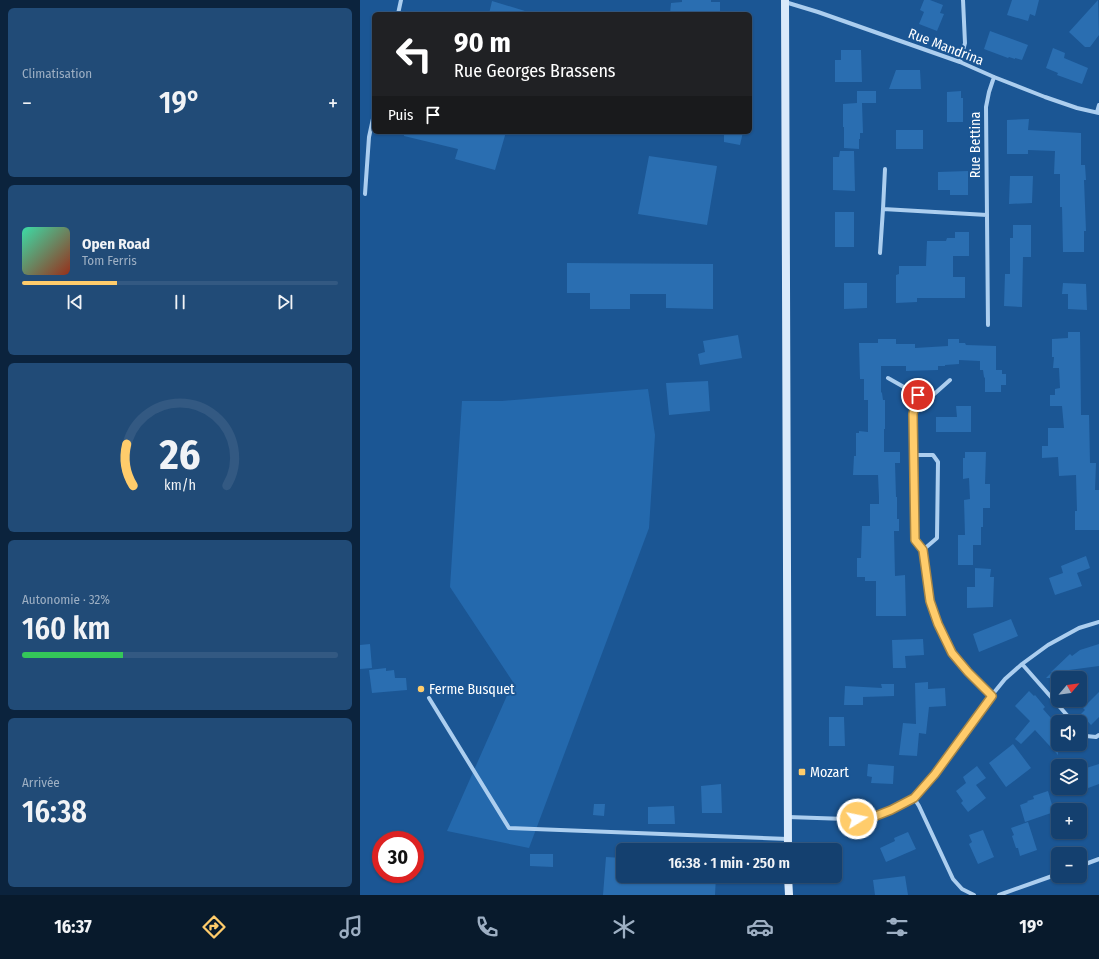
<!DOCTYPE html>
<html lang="fr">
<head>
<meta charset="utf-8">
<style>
	:root { --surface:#14406f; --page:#214b77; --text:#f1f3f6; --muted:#9dafc3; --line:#335982; --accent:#ffcc6b }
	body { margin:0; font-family:"Fira Sans Condensed",sans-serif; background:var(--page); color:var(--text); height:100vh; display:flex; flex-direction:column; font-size:15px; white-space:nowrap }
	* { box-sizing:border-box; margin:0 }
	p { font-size:13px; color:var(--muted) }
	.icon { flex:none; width:22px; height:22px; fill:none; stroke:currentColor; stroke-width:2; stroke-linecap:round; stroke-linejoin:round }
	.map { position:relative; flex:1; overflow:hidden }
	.details { display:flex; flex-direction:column; gap:8px; padding:8px; background:#0b233d; width:360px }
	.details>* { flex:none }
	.hud { position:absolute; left:12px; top:12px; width:380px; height:122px; border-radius:6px; box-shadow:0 1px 3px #0004,0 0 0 1px var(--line); background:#202124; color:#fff; overflow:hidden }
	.needle { width:26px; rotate:61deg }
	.fabs { position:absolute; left:691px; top:671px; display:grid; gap:8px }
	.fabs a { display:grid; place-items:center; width:36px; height:36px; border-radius:6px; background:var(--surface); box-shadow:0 1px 3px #0004,0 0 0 1px var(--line); font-size:20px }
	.speed { position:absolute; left:12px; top:831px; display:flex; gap:8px; font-size:20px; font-weight:700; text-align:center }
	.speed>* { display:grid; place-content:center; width:52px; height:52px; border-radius:50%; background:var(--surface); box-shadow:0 1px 3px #0004,0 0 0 1px var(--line); line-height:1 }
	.speed .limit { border:6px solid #d22; background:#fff; color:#111 }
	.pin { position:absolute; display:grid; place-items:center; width:34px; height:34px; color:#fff; margin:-17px; border:2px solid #fff; border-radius:50%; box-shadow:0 1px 4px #0007 }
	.me { position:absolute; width:44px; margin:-22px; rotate:80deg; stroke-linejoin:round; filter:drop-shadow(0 0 3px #0008) }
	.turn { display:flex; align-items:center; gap:14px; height:84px; padding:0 16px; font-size:18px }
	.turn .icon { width:52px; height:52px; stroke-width:2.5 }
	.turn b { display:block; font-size:28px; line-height:34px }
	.then { display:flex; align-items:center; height:38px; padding:0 16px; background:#0003; gap:8px; font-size:15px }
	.big { font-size:30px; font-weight:600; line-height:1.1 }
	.details .widget { flex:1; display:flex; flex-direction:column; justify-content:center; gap:6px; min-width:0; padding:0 14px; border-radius:6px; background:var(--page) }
	.details .dial { align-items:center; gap:0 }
	.dial svg { height:104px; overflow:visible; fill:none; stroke:var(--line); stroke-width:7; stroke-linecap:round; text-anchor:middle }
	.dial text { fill:var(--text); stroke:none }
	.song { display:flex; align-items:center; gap:12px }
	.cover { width:48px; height:48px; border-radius:6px; background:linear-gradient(135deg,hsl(160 70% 55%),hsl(10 70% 35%)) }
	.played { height:4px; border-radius:2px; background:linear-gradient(90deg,var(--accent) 30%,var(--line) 30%) }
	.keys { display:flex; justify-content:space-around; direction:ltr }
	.heat { display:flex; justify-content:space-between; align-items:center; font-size:22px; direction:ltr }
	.charge { height:6px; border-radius:3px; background:linear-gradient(90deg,#34c759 32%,var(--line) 0) }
	.trip { position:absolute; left:256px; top:843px; width:226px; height:40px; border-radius:6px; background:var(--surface); box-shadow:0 1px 3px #0004,0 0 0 1px var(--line); font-weight:600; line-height:40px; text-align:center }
	.tab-bar { display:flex; height:64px; justify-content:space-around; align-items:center; background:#081a2c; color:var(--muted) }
	.tab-bar .icon { width:28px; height:28px }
	.tab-bar .current { color:var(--accent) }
	.tab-bar b { font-size:18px; color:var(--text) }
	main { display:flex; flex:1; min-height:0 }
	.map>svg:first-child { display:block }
</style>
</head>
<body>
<main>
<section class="details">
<div class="widget"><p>Climatisation</p>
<div class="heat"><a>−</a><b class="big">19°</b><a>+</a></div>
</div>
<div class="widget">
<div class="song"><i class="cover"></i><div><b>Open Road</b><p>Tom Ferris</p></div></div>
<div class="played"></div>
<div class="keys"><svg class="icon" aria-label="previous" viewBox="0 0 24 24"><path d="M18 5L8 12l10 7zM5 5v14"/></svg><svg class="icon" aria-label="pause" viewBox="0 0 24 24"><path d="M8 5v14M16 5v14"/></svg><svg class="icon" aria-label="next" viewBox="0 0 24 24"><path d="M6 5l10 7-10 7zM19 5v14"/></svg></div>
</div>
<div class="widget dial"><svg viewBox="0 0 100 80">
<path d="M14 69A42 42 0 1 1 86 69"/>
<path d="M14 69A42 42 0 0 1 9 37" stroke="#ffcc6b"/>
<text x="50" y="56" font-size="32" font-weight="700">26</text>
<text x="50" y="72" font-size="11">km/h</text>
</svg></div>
<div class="widget"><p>Autonomie · 32%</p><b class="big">160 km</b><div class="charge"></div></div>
<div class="widget"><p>Arrivée</p><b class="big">16:38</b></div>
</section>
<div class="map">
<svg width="739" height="895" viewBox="0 0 739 895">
	<rect width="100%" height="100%" fill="#1b5694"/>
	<!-- green -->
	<path fill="#2469ad" d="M288 389 295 435 289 528 169 848 87 831 153 682 90 587 102 401H142Z"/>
	<!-- building -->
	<path fill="#2a6eb1" d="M322 0H351V2H360V14H310L311 3 322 2Z
		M564 0H570L583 5 580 13 584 14 577 31 559 24 564 12 560 10Z
		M652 0H679L675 16 670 14 668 21 647 15Z
		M738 0 739 35 730 47H725L709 32Z
		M132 1 165 11V14H129Z
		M630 31 668 45 662 60 655 58V59L649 57 648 58 624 49Z
		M693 48 705 53 704 58 728 68 722 84 697 75 698 73 686 68Z
		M481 50H501L502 82H475V60H481Z
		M536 70H560L561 89H529Z
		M497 91H516V103H502L503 133H500V139H499V149L484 148V127H483V104L497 103Z
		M601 91V98H603V122H587V92Z
		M669 119 668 130 721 133V165H725L726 180H724L726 231H724V252H703L702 207H700V174H694L695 151 668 150V154H647V120Z
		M536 130H563V149H536Z
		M44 132H146L135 170 95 159 98 149 44 136Z
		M364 132H383L380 145 364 142Z
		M480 151H494L495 191 473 190V157H479Z
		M289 156 357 166 347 225 278 214Z
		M608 171V195H590V190H578V172Z
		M650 176H673L672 203 649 204Z
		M475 212H494V247H475Z
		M653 225H671V257H663L662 307 644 306 645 274H650V238H653Z
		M595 232H609V256H593V277H605V298H557V302L536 303V275L539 274V266H566L567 241H586L587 238H595Z
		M207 263 353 264V309L306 308V294H270V309H230V293H207Z
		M484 283H507V308L484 309Z
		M703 283 726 284 727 310 708 309V294H702Z
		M708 332H720L721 415H729L730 463H736L735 490H739V530H715V511H717L716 475 699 476 698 457 682 458V446H688V428H704L702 406H690V395H695V389L700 388 699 368H693L694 357H692V339L708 338Z
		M378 335 382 358 340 365 338 354 345 352 343 341Z
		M518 339H536V344H555V348L588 346V339H599V343H605L606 345 636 346V370H642V374H646V385H641V392H625V378L624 377 623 370H620V361L599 360V364L585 365V366H578V370L546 371V366H521V392L522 393 523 400H525V429H524V452H540V463H535L536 497H537V519H539V531H534L535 576 545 575 546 616H516V581H505V577H497V558H501L502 526H510V504H519V497L518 475H493L494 456H496V433H499V431L508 432V400H504V379H500L499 343H518Z
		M348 381 350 411 309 415 306 383Z
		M596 406H611V432H576V417H597Z
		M605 452H626L625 484H630V508H623V527H621V545H613V565H598V535H605L604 500 610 499 609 478 603 479V458H605Z
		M726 556 730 568 717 573 722 586 695 595 689 578 703 573 701 566Z
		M615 568 631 569 630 577H634L633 607 607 608V587H615Z
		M651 619 658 636 619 652 613 634Z
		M563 639 564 655 545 656 546 668H533L532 640Z
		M10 644 12 668 0 669V645Z
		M739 644V666L709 670 717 678H686L692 672H691L710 654 712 656 720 650Z
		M26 668V671L34 670 35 678H46L47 690 12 693 9 670Z
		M568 682V689L585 688 586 706 569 707 566 734 559 733 557 756 539 755 543 723 556 724 555 683Z
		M521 684H534V696L503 697V705H484L485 686 522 688Z
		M669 691 674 696 675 695 685 707 683 709 698 726V755L675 730 661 744 655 739 670 721 655 706Z
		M739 692V717L731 725 721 714 725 710 723 708Z
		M469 717H484L485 746H469Z
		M653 744 671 768 646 787 629 763Z
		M508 764 534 766 533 784 511 783 512 777 507 776Z
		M739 764V784L720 791V770Z
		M617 766 626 778 616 785 626 798 608 812 601 803 603 801 596 791 606 783 603 777Z
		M361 784 362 813H342L341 786Z
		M688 791 694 812 665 822 660 805 668 802 667 801 674 799 673 796Z
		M234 804H245L244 816 233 815Z
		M314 806 315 824H288V807Z
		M668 822 677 850 660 856 658 848H656L652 836 654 835 651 828Z
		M623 830 634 857 618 864 609 844 612 842 609 835Z
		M548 832 556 849 526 862 520 848 535 841 534 838Z
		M170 854H193V867L170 866Z
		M246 857 263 858V876H356L355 895H243Z
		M545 876 548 895H515L513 880Z"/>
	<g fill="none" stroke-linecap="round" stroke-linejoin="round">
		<!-- street -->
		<path stroke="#acceef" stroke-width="4" d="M425 2 458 12 600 62 634 77 685 97 717 108 739 113
			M38 14 41 0
			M600 62 605 43 603 0
			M737 112 739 105
			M525 169 523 209 627 215
			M5 194 9 137 14 114
			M520 253 523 209
			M628 325 626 107 629 92 634 77
			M528 378 558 395 572 396 590 380
			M558 395 553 414 555 540 563 550 570 601 578 624 592 653 608 672 632 695
			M553 455H573L578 462 577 538 563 550
			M662 664 713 722
			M69 698 149 828 428 839
			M720 729 726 736 736 737 739 735
			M554 798 559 806 593 879 602 889 614 895
			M428 817 486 819H508L531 810 554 798 575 774 632 695 645 679 662 664 688 645 719 628 739 622
			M720 866 739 859
			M639 895 698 874"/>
		<!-- secondary -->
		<path stroke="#daeafb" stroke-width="8" d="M425 0 428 850
			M428 876 429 895"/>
	</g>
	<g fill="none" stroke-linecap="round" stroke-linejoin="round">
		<!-- route casing -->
		<g stroke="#a68546" stroke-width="10">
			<path id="route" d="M497 819H508L531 810 554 798 575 774 632 696 608 672 592 653 578 624 570 601 563 550 555 540 553 414 558 395"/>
		</g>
		<!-- route -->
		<use href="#route" stroke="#ffcc6b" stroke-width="7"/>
	</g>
	<!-- markers -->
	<g fill="#ffcc6b" stroke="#1b5694" stroke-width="1.5">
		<circle cx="61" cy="689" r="4"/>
		<rect x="438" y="768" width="8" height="8" rx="2"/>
	</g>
	<g text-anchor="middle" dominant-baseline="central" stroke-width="4" stroke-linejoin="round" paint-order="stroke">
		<!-- street labels -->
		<g font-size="14" fill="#fff" stroke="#1b5694">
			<text transform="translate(586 47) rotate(21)">Rue Mandrina</text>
			<text transform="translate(615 145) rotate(-90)">Rue Bettina</text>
		</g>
		<!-- poi labels -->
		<g font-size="14" fill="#fff" stroke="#1b5694" text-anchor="start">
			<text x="69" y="689">Ferme Busquet</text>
			<text x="450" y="772">Mozart</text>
		</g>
	</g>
</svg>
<div class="fabs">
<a><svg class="needle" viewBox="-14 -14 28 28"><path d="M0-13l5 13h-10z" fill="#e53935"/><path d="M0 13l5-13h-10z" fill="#9dafc3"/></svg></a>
<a><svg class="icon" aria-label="sound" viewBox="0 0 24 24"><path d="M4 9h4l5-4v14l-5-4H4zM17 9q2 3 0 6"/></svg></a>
<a><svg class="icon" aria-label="layers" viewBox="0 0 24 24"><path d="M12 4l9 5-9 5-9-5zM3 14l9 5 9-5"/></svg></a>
<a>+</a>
<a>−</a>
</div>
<div class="speed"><div class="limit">30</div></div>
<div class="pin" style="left:558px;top:395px;background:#d93025"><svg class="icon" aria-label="arrive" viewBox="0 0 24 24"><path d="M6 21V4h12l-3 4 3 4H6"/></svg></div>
<svg class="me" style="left:497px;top:819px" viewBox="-20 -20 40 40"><circle r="17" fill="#ffcc6b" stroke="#fff" stroke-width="3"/><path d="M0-11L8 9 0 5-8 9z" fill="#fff"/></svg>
<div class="trip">16:38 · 1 min · 250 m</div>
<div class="hud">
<div class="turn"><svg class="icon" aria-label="left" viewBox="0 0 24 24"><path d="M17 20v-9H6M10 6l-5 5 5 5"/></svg><div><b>90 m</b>Rue Georges Brassens</div></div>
<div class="then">Puis<svg class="icon" aria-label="arrive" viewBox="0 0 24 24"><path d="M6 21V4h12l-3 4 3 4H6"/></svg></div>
</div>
</div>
</main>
<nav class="tab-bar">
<b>16:37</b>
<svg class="icon current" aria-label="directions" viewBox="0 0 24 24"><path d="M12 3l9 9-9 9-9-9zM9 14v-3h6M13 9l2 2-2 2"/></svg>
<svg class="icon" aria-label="music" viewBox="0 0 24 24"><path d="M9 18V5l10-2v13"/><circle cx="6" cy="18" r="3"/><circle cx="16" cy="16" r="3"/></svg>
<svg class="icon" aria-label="phone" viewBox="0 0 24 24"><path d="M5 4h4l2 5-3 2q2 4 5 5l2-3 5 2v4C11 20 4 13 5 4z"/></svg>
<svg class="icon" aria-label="climate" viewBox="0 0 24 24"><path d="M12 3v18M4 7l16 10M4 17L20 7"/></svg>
<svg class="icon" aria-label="car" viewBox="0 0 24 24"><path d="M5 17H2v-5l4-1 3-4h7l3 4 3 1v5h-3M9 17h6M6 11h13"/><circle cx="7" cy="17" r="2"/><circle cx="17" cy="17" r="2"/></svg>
<svg class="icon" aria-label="filters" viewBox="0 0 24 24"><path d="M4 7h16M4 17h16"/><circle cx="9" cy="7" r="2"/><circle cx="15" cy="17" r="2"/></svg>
<b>19°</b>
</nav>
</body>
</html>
